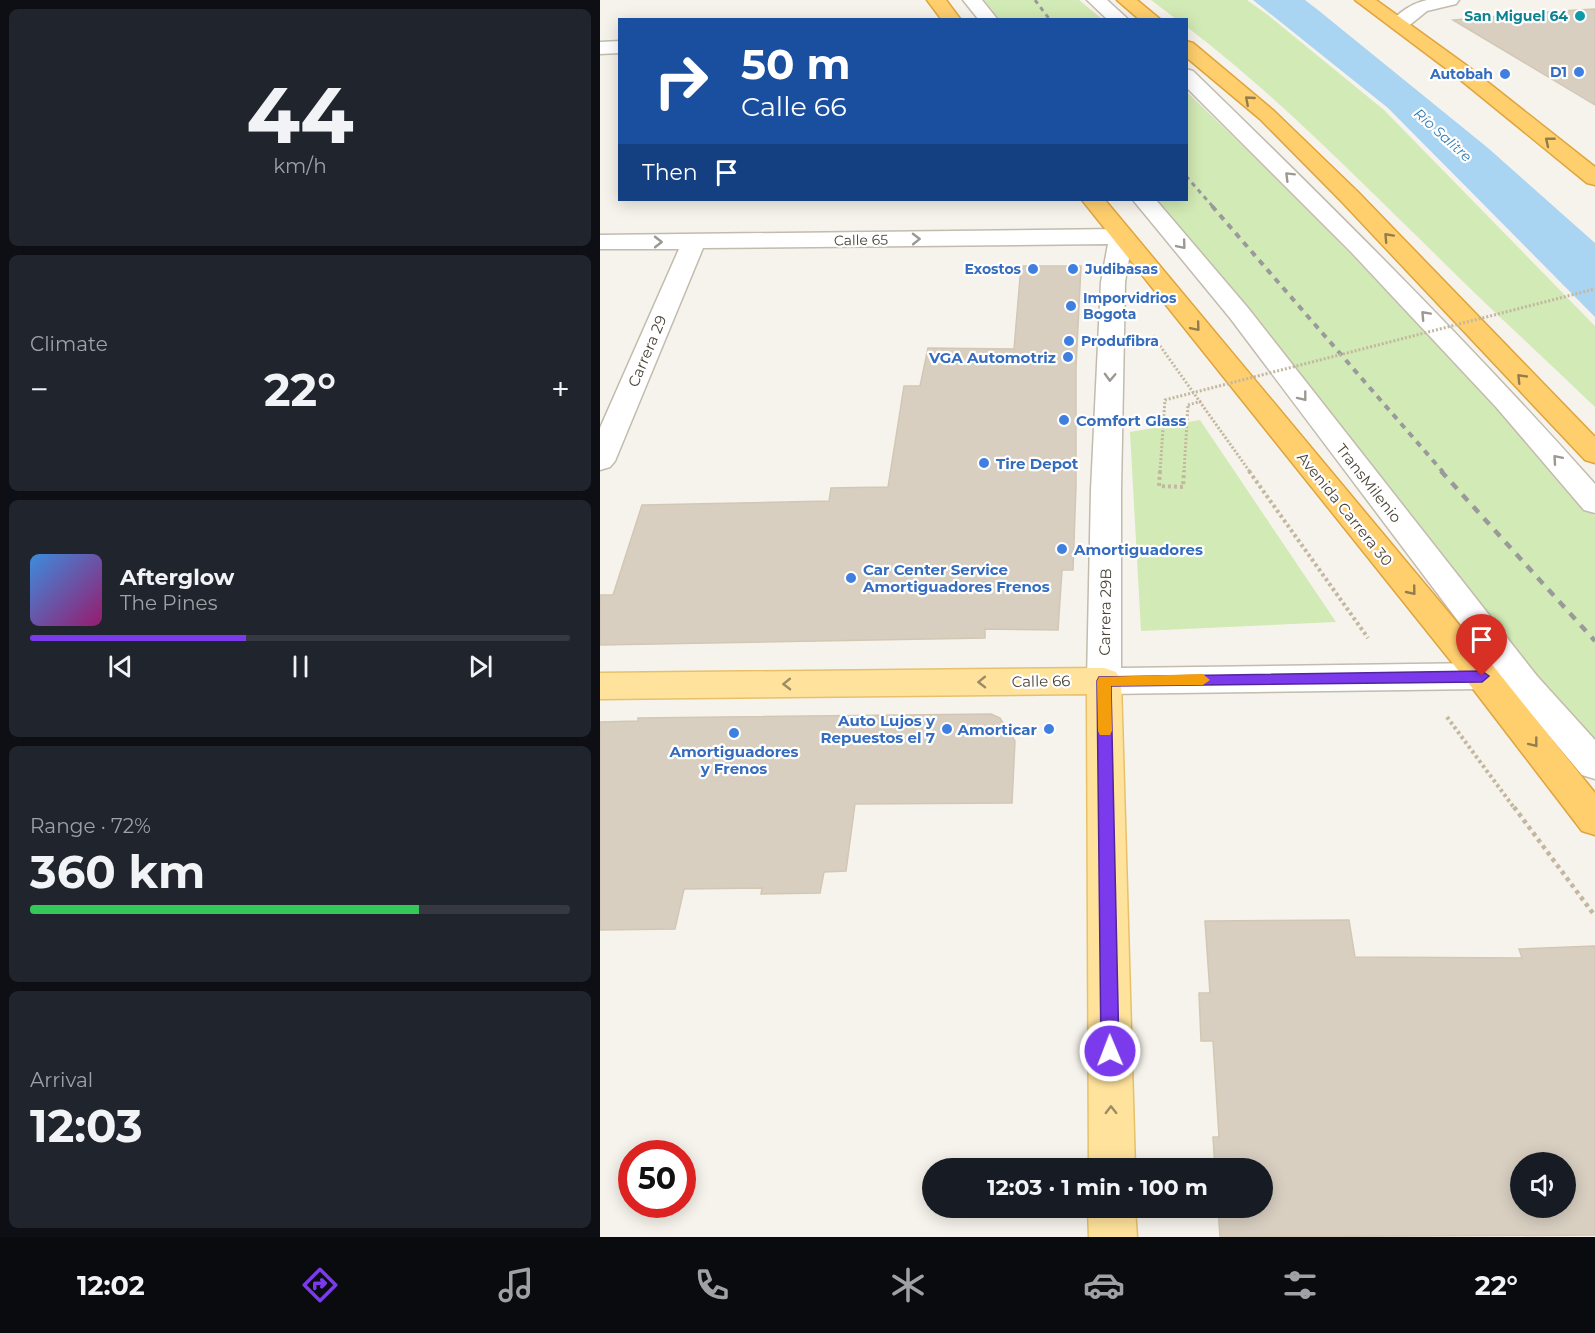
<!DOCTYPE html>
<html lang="en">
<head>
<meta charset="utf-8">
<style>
	:root { --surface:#171b24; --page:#20242c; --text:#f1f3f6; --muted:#9ea1a6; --line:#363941; --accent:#7c3aed }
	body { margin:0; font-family:Montserrat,sans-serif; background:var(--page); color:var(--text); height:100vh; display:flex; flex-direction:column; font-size:22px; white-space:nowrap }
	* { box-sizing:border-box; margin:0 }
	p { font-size:20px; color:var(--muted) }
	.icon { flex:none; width:33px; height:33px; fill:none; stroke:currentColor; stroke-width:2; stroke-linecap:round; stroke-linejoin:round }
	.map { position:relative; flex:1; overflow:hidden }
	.sheet { display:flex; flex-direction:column; gap:9px; padding:9px; background:#0d0f14; width:600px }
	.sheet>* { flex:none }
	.guide { position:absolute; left:18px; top:18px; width:570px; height:183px; border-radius:0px; box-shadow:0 3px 15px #0003; background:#1a4fa0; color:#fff; overflow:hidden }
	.buttons { position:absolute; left:910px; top:1152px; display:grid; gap:12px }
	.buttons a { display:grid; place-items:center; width:66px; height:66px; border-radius:50%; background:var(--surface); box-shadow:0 3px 15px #0003; font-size:30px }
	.speed { position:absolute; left:18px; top:1140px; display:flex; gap:12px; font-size:30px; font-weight:700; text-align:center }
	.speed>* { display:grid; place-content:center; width:78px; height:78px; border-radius:50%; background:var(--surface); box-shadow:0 3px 15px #0003; line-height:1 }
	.speed .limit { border:9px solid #d22; background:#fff; color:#111 }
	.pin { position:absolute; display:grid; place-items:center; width:51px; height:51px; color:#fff; margin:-62px -26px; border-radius:50% 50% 50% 0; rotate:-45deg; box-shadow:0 0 6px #0007 }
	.pin .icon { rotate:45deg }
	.me { position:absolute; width:66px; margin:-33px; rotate:359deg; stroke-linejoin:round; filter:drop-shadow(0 0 4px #0008) }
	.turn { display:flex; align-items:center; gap:21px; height:126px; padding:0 24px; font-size:27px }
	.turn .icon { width:78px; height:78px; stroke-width:2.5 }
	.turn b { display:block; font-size:42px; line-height:51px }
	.then { display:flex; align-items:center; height:57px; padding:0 24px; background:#0003; gap:12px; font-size:22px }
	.big { font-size:45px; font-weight:700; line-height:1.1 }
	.sheet .widget { flex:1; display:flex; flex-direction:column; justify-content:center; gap:9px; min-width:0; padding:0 21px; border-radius:9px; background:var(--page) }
	.sheet .dial { align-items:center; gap:0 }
	.dial b { font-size:78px; line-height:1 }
	.song { display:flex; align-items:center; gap:18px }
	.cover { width:72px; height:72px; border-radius:9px; background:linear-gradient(135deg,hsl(210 70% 55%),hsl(320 70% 35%)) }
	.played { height:6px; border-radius:3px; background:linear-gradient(90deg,var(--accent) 40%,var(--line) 40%) }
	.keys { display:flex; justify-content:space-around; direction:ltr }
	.heat { display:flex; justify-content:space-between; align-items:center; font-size:33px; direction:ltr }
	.charge { height:9px; border-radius:4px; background:linear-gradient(90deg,#34c759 72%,var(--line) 0) }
	.trip { position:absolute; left:322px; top:1158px; width:351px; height:60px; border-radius:30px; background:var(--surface); box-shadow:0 3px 15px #0003; font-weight:700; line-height:60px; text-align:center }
	.tab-bar { display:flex; height:96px; justify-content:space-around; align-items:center; background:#090b0e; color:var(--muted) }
	.tab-bar .icon { width:42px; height:42px }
	.tab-bar .selected { color:var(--accent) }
	.tab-bar b { font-size:27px; color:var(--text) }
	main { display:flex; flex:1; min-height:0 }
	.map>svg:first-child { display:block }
</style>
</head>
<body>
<main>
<section class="sheet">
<div class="widget dial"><b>44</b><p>km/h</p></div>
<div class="widget"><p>Climate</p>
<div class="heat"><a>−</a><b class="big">22°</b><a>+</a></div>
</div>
<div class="widget">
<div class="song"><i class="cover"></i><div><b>Afterglow</b><p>The Pines</p></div></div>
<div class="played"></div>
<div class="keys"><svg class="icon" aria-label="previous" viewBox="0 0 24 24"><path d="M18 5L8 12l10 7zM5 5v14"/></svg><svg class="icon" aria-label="pause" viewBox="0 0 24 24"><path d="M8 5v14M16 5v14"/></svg><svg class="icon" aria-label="next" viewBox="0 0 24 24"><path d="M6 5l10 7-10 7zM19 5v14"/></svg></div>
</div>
<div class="widget"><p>Range · 72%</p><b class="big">360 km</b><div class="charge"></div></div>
<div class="widget"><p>Arrival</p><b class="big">12:03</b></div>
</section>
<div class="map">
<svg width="995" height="1237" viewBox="0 0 995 1237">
	<rect width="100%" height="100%" fill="#f6f3ec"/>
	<!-- green -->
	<path fill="#d2eab5" d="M384 0H479L502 19H399Z
		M551 0H647L668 15 784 110 995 326V407C941 355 886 305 833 252 753 174 675 94 587 27L586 20 576 19Z
		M587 92 705 206 881 391 995 516V747L814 524 674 339 552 200H586Z
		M600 420 736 622 541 631 530 432Z"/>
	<!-- water -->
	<path fill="#a9d4f2" d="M653 0H705L718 10 888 148 995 243V317L788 108Z"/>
	<!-- building -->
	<path fill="#d8cfc1" stroke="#d3c7b4" stroke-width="1.5" fill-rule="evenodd" d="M995 9V105L853 20 960 11Z
		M421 266H481L476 367V485L473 570H462L458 630 385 629V638L0 645V595H13L42 505 229 501 231 488 288 487 304 386H320L328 348 414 349Z
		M391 714 400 718 415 741 412 803 255 804 246 871 224 872 220 893 161 894 162 888 84 889 75 929 0 930V722L38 721V718Z
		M749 920 755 957 922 958 919 949 995 946V1235L620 1237 618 1208H663V1168H615L613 1137H619L613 1041H601L599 993H610L605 921ZM921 1162H966V1208H921Z"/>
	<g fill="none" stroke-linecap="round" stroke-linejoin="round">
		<!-- minor casing -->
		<g stroke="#c2bbae" stroke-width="3">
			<path id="minor" d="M363 0H382L398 20H379Z
				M487 0H507L529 20H508Z
				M827 0H859L856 4 827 11 806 28H792L790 24C798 12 813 3 827 0Z
				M20 41V53L0 54V42Z
				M586 69 593 71C731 205 867 340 995 484V513L984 510 896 407 751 252 586 87Z
				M533 200H556L648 308 937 676 995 740V779L982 775 899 676 894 685 882 689 504 694 492 690 487 681 491 490 501 282 508 244 103 248 15 461 10 467 0 470V428L79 249H0V235L521 229 529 231 533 236 525 282 521 490V668L882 663 892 666 630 318Z"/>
		</g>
		<!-- major casing -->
		<g stroke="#e6c16a" stroke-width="3">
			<path id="major" d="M504 668 516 672 521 681 535 1168H489L487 694 0 699V673Z
				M488 1208H535L537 1237H489Z"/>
		</g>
		<!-- highway casing -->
		<g stroke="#e0a43c" stroke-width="3">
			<path id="highway" d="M327 0H346L361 20H342Z
				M517 0H537L561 20H540Z
				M755 0H776L866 65 995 167V185L987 183 852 73Z
				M586 41 593 43 674 111 758 192 995 437V463L985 460 742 202 660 119 586 57Z
				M482 200H505L894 667 995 793V835L982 831 870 685Z"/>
		</g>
		<!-- path-far2 -->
		<path stroke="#c4b79f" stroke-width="3" stroke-dasharray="2 2" stroke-linecap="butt" d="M553 336 650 472
			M588 405 602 401"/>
		<!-- path-far1 -->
		<path stroke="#c4b79f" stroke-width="4" stroke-dasharray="3 3" stroke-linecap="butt" d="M649 471 768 638
			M847 717 915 809"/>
		<!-- path -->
		<path stroke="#c4b79f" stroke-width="4.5" stroke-dasharray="4 4" stroke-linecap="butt" d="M914 807 995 916"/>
		<!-- minor -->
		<use href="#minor" fill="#fff" fill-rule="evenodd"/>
		<!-- major -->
		<use href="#major" fill="#ffe39c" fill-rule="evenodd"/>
		<!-- highway -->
		<use href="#highway" fill="#ffcf6e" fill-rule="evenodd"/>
		<!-- rail-far2 -->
		<path stroke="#9a9a9a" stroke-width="3" stroke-dasharray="4.5 4.5" stroke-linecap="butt" d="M435 0 450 20
			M586 176 614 208"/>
		<!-- rail-far1 -->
		<path stroke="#9a9a9a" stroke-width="4" stroke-dasharray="6 6" stroke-linecap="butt" d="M612 206 843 472"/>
		<!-- rail -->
		<path stroke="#9a9a9a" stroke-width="4.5" stroke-dasharray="8 8" stroke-linecap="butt" d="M841 471 995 641"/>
		<!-- path-bridge-far1 -->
		<path stroke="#c4b79f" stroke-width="3" stroke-dasharray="2 2" stroke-linecap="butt" d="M560 472 565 400 995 289
			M584 472 588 405"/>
		<!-- path-bridge -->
		<path stroke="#c4b79f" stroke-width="4" stroke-dasharray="3 3" stroke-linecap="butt" d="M560 471 559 486 583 487 584 471"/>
	</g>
	<!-- one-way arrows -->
	<defs><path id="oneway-chevron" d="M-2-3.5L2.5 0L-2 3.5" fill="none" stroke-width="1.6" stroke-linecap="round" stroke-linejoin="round" transform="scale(1.5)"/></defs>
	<g stroke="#937c4e">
		<use href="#oneway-chevron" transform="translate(649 100) rotate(-139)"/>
		<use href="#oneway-chevron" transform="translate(949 141) rotate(-141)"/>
		<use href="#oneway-chevron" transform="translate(788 237) rotate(-133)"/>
		<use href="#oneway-chevron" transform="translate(596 327) rotate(50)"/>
		<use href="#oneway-chevron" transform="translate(921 378) rotate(-134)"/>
		<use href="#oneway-chevron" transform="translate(812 591) rotate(51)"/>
		<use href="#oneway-chevron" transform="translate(934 743) rotate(52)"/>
	</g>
	<g stroke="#9c9892">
		<use href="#oneway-chevron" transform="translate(689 176) rotate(-135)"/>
		<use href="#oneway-chevron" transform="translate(316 239) rotate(-1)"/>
		<use href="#oneway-chevron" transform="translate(58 242)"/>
		<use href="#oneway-chevron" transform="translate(582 245) rotate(50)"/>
		<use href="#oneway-chevron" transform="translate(825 315) rotate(-133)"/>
		<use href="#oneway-chevron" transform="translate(510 377) rotate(92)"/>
		<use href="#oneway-chevron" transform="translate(703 397) rotate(52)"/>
		<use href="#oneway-chevron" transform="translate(957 459) rotate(-131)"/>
	</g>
	<g stroke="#9c8c66">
		<use href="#oneway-chevron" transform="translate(382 682) rotate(179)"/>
		<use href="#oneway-chevron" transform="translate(187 684) rotate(179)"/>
		<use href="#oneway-chevron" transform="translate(511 1110) rotate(-91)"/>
	</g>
	<!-- route -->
	<path fill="#7c3aed" stroke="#51269a" stroke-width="1.5" d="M882 671 889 676 882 682 511 686 519 1051 516 1057 510 1059 504 1057 501 1051 497 681 499 677Z"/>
	<!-- slow -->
	<path fill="#f59e0b" d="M603 674 610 680 603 685 511 686 512 731 510 735H500L498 731 497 681 499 677Z"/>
	<!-- markers -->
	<circle fill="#0f9aa8" stroke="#fff" stroke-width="2" cx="980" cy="16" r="6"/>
	<g fill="#3f7fe0" stroke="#fff" stroke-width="2">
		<circle cx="979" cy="72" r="6"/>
		<circle cx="905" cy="74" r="6"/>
		<circle cx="433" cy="269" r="6"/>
		<circle cx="473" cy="269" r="6"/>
		<circle cx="471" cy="306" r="6"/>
		<circle cx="469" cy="341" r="6"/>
		<circle cx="468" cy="357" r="6"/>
		<circle cx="464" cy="420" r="6"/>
		<circle cx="384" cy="463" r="6"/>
		<circle cx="462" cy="549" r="6"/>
		<circle cx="251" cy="578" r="6"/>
		<circle cx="347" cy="729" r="6"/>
		<circle cx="449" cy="729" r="6"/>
		<circle cx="134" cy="733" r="6"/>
	</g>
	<g text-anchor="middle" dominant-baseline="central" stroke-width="4.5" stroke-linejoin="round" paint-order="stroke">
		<!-- far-culture labels -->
		<g font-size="14" font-weight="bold" fill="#0d838f" stroke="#fff" text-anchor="end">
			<text x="968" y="16">San Miguel 64</text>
		</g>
		<!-- far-shop labels -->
		<g font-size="14" font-weight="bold" fill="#366cbe" stroke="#fff" text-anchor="end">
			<text x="967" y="72">D1</text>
			<text x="893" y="74">Autobah</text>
			<text x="421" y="269">Exostos</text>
			<text x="485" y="269" text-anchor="start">Judibasas</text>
			<text x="483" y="298" text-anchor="start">Imporvidrios<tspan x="483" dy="16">Bogota</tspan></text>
			<text x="481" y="341" text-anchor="start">Produfibra</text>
		</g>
		<!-- far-water labels -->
		<g font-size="14" font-style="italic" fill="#2e7ab2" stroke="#fff">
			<text transform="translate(843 135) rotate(42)">Río Salitre</text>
		</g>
		<!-- far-street labels -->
		<g font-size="14" fill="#4b4439" stroke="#fff">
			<text transform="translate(261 240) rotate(-1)">Calle 65</text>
		</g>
		<!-- street labels -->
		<g font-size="15" fill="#4b4439" stroke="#fff">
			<text transform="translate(47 351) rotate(-67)">Carrera 29</text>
			<text transform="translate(769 483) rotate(52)">TransMilenio</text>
			<text transform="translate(745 509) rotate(51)">Avenida Carrera 30</text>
			<text transform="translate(505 612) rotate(-89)">Carrera 29B</text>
			<text transform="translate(441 681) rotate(-1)">Calle 66</text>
		</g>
		<!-- shop labels -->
		<g font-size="15" font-weight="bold" fill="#366cbe" stroke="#fff" text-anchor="start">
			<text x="456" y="357" text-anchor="end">VGA Automotriz</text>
			<text x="476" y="420">Comfort Glass</text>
			<text x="396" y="463">Tire Depot</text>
			<text x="474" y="549">Amortiguadores</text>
			<text x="263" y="569">Car Center Service<tspan x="263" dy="17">Amortiguadores Frenos</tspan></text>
			<text x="335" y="720" text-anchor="end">Auto Lujos y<tspan x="335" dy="17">Repuestos el 7</tspan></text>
			<text x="437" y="729" text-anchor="end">Amorticar</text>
			<text x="134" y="751" text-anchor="middle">Amortiguadores<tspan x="134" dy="17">y Frenos</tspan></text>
		</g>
	</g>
</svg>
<div class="buttons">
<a><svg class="icon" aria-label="sound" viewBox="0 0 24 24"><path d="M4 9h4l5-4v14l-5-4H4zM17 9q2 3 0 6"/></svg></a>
</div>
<div class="speed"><div class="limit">50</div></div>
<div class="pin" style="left:882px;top:676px;background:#d93025"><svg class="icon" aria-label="arrive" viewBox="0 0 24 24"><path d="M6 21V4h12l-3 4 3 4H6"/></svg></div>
<svg class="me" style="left:510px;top:1051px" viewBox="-20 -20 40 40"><circle r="17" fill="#7c3aed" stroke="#fff" stroke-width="3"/><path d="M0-11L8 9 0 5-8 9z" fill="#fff"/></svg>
<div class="trip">12:03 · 1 min · 100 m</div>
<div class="guide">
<div class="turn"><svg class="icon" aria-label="right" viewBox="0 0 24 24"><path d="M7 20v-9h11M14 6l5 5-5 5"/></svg><div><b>50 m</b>Calle 66</div></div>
<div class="then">Then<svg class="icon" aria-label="arrive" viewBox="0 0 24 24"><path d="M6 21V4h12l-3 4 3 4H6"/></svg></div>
</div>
</div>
</main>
<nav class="tab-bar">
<b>12:02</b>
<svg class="icon selected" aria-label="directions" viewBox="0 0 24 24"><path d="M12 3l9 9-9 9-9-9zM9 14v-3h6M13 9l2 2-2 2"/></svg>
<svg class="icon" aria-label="music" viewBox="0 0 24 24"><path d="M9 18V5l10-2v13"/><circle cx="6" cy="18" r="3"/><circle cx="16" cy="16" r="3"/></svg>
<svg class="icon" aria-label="phone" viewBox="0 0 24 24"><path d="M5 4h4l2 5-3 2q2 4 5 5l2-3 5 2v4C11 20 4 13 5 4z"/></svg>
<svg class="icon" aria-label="climate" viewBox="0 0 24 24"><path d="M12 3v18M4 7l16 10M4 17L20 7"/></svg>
<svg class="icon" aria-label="car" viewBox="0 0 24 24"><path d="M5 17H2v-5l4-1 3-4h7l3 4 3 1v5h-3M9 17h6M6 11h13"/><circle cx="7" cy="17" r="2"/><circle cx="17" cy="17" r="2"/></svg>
<svg class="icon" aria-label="filters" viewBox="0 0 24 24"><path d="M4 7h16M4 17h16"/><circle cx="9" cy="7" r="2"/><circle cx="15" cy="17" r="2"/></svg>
<b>22°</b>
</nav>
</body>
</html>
